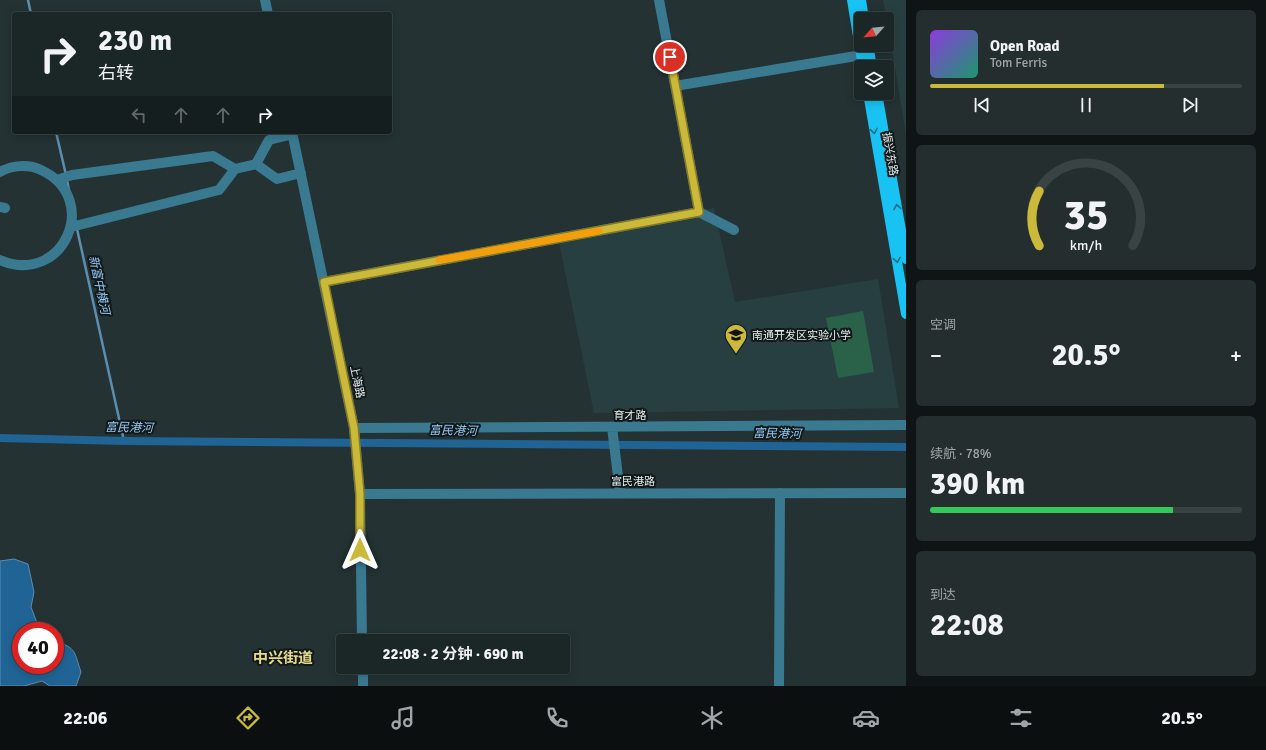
<!DOCTYPE html>
<html lang="zh">
<head>
<meta charset="utf-8">
<style>
	:root { --surface:#1b2627; --page:#242e2f; --text:#f1f3f6; --muted:#a0a5a7; --line:#394344; --accent:#cbb939 }
	body { margin:0; font-family:Signika,"Noto Sans SC",sans-serif; background:var(--page); color:var(--text); height:100vh; display:flex; flex-direction:column; font-size:15px; white-space:nowrap }
	* { box-sizing:border-box; margin:0 }
	p { font-size:13px; color:var(--muted) }
	.icon { flex:none; width:22px; height:22px; fill:none; stroke:currentColor; stroke-width:2; stroke-linecap:round; stroke-linejoin:round }
	.map { position:relative; flex:1; overflow:hidden }
	.drawer { display:flex; flex-direction:column; gap:10px; padding:10px; background:#0f1515; width:360px }
	.drawer>* { flex:none }
	.banner { position:absolute; left:12px; top:12px; width:380px; height:122px; border-radius:4px; box-shadow:0 2px 10px #0003,0 0 0 1px var(--line); background:#1b2627; color:var(--text); overflow:hidden }
	.needle { width:26px; rotate:243deg }
	.buttons { position:absolute; left:854px; top:12px; display:grid; gap:8px }
	.buttons a { display:grid; place-items:center; width:40px; height:40px; border-radius:4px; background:var(--surface); box-shadow:0 2px 10px #0003,0 0 0 1px var(--line); font-size:20px }
	.speed { position:absolute; left:12px; top:622px; display:flex; gap:8px; font-size:20px; font-weight:700; text-align:center }
	.speed>* { display:grid; place-content:center; width:52px; height:52px; border-radius:50%; background:var(--surface); box-shadow:0 2px 10px #0003,0 0 0 1px var(--line); line-height:1 }
	.speed .limit { border:6px solid #d22; background:#fff; color:#111 }
	.pin { position:absolute; display:grid; place-items:center; width:34px; height:34px; color:#fff; margin:-17px; border:2px solid #fff; border-radius:50%; box-shadow:0 1px 4px #0007 }
	.me { position:absolute; width:44px; margin:-22px; rotate:0deg; stroke-linejoin:round; filter:drop-shadow(0 0 3px #0008) }
	.turn { display:flex; align-items:center; gap:14px; height:84px; padding:0 20px; font-size:18px }
	.turn .icon { width:52px; height:52px; stroke-width:2.5 }
	.turn b { display:block; font-size:28px; line-height:34px }
	.lanes { display:flex; align-items:center; height:38px; padding:0 20px; background:#0003; justify-content:center; gap:20px; direction:ltr }
	.lanes .off { opacity:.35 }
	.big { font-size:30px; font-weight:700; line-height:1.1 }
	.drawer .tile { flex:1; display:flex; flex-direction:column; justify-content:center; gap:6px; min-width:0; padding:0 14px; border-radius:6px; background:var(--page) }
	.drawer .dial { align-items:center; gap:0 }
	.dial svg { height:104px; overflow:visible; fill:none; stroke:var(--line); stroke-width:7; stroke-linecap:round; text-anchor:middle }
	.dial text { fill:var(--text); stroke:none }
	.song { display:flex; align-items:center; gap:12px }
	.cover { width:48px; height:48px; border-radius:6px; background:linear-gradient(135deg,hsl(270 70% 55%),hsl(160 70% 35%)) }
	.played { height:4px; border-radius:2px; background:linear-gradient(90deg,var(--accent) 75%,var(--line) 75%) }
	.keys { display:flex; justify-content:space-around; direction:ltr }
	.heat { display:flex; justify-content:space-between; align-items:center; font-size:22px; direction:ltr }
	.charge { height:6px; border-radius:3px; background:linear-gradient(90deg,#34c759 78%,var(--line) 0) }
	.trip { position:absolute; left:336px; top:634px; width:234px; height:40px; border-radius:4px; background:var(--surface); box-shadow:0 2px 10px #0003,0 0 0 1px var(--line); font-weight:700; line-height:40px; text-align:center }
	.tab-bar { display:flex; height:64px; justify-content:space-around; align-items:center; background:#0b0f10; color:var(--muted) }
	.tab-bar .icon { width:28px; height:28px }
	.tab-bar .selected { color:var(--accent) }
	.tab-bar b { font-size:18px; color:var(--text) }
	main { display:flex; flex:1; min-height:0 }
	.map>svg:first-child { display:block }
</style>
</head>
<body>
<main>
<div class="map">
<svg width="906" height="686" viewBox="0 0 906 686">
	<rect width="100%" height="100%" fill="#243234"/>
	<!-- built -->
	<path fill="#283f42" d="M883 0H906V135L887 19Z
		M714 208 735 302 878 279 899 408 594 413 558 237Z"/>
	<!-- green -->
	<path fill="#2a6149" d="M863 311 874 372 838 378 826 318Z"/>
	<!-- water -->
	<path fill="#206496" stroke="#5b8db1" d="M14 559 28 564 34 592 31 607 40 631H21V665H55V641C77 648 74 652 81 672L76 686H50L42 681 24 686H0V561Z"/>
	<g fill="none" stroke-linecap="round" stroke-linejoin="round">
		<!-- stream -->
		<path stroke="#5b8db1" stroke-width="2.5" d="M28 0 31 14
			M56 132 66 175
			M67 180 69 190
			M77 229 124 441"/>
		<!-- canal -->
		<path stroke="#206496" stroke-width="8" d="M0 438 124 441 906 447"/>
		<!-- minor -->
		<path stroke="#3a7a91" stroke-width="10" d="M265 0 268 14
			M659 0 699 212
			M675 86 868 54
			M292 132 354 428 360 494 362 641
			M293 134 269 140 256 164 277 179 301 173
			M235 169 256 164
			M0 172C12 165 29 164 41 170 102 198 64 287 0 260
			M57 180 72 175 213 156 235 169 219 190 71 227
			M0 207 5 208
			M324 282 699 212 734 230
			M612 427 620 493
			M354 428 906 425
			M360 494 906 493
			M363 667V686
			M779 686 780 493"/>
		<!-- major -->
		<path stroke="#18c3f3" stroke-width="10" d="M852 0 863 67
			M861 0 864 19
			M868 45 872 67
			M868 93 906 314
			M877 93 906 259"/>
	</g>
	<!-- one-way arrows -->
	<defs><path id="oneway-chevron" d="M-2-3.5L2.5 0L-2 3.5" fill="none" stroke-width="1.6" stroke-linecap="round" stroke-linejoin="round"/></defs>
	<g stroke="#156e86">
		<use href="#oneway-chevron" transform="translate(874 131) rotate(80)"/>
		<use href="#oneway-chevron" transform="translate(897 207) rotate(-100)"/>
		<use href="#oneway-chevron" transform="translate(897 260) rotate(80)"/>
	</g>
	<g fill="none" stroke-linecap="round" stroke-linejoin="round">
		<!-- route casing -->
		<g stroke="#847825" stroke-width="10">
			<path id="route" d="M360 550V494L354 428 324 282 699 212 670 57"/>
		</g>
		<!-- route -->
		<use href="#route" stroke="#cbb939" stroke-width="7"/>
		<!-- slow -->
		<path stroke="#f59e0b" stroke-width="7" d="M439 260 599 231"/>
	</g>
	<!-- icons -->
	<defs>
		<g id="school-pin" transform="scale(1.15)"><path d="M0 17L-7.5 6A9.5 9.5 0 1 1 7.5 6Z" fill="#cbb939" stroke="#121919"/><path d="M0-5L7-2L0 1L-7-2ZM-4 1L0 2.5L4 1V4Q0 6-4 4Z" fill="#111"/></g>
	</defs>
	<g fill-rule="evenodd">
		<use href="#school-pin" x="736" y="335"/>
	</g>
	<g text-anchor="middle" dominant-baseline="central" stroke-width="4" stroke-linejoin="round" paint-order="stroke">
		<!-- street labels -->
		<g font-size="11" fill="#e5eeef" stroke="#121919">
			<text transform="translate(890 154) rotate(80)">振兴东路</text>
			<text transform="translate(357 382) rotate(78)">上海路</text>
			<text x="630" y="415">育才路</text>
			<text x="633" y="481">富民港路</text>
		</g>
		<!-- poi labels -->
		<g font-size="11" fill="#e5eeef" stroke="#121919" text-anchor="start">
			<text x="752" y="335">南通开发区实验小学</text>
		</g>
		<!-- water labels -->
		<g font-size="12" font-style="italic" fill="#93c5f1" stroke="#121919">
			<text transform="translate(99 285) rotate(78)">新富中横河</text>
			<text transform="translate(129 428) rotate(1)">富民港河</text>
			<text transform="translate(453 431) rotate(1)">富民港河</text>
			<text transform="translate(777 434) rotate(1)">富民港河</text>
		</g>
		<!-- district labels -->
		<g font-size="15" font-weight="bold" fill="#e5da8b" stroke="#121919">
			<text x="283" y="658">中兴街道</text>
		</g>
	</g>
</svg>
<div class="buttons">
<a><svg class="needle" viewBox="-14 -14 28 28"><path d="M0-13l5 13h-10z" fill="#e53935"/><path d="M0 13l5-13h-10z" fill="#a0a5a7"/></svg></a>
<a><svg class="icon" aria-label="layers" viewBox="0 0 24 24"><path d="M12 4l9 5-9 5-9-5zM3 14l9 5 9-5"/></svg></a>
</div>
<div class="speed"><div class="limit">40</div></div>
<div class="pin" style="left:670px;top:57px;background:#d93025"><svg class="icon" aria-label="arrive" viewBox="0 0 24 24"><path d="M6 21V4h12l-3 4 3 4H6"/></svg></div>
<svg class="me" style="left:360px;top:550px" viewBox="-20 -20 40 40"><path d="M0-17L14 15 0 8-14 15z" fill="#cbb939" stroke="#fff" stroke-width="4"/></svg>
<div class="trip">22:08 · 2 分钟 · 690 m</div>
<div class="banner">
<div class="turn"><svg class="icon" aria-label="right" viewBox="0 0 24 24"><path d="M7 20v-9h11M14 6l5 5-5 5"/></svg><div><b>230 m</b>右转</div></div>
<div class="lanes"><svg class="icon off" aria-label="left" viewBox="0 0 24 24"><path d="M17 20v-9H6M10 6l-5 5 5 5"/></svg><svg class="icon off" aria-label="ahead" viewBox="0 0 24 24"><path d="M12 20V5M6 11l6-6 6 6"/></svg><svg class="icon off" aria-label="ahead" viewBox="0 0 24 24"><path d="M12 20V5M6 11l6-6 6 6"/></svg><svg class="icon" aria-label="right" viewBox="0 0 24 24"><path d="M7 20v-9h11M14 6l5 5-5 5"/></svg></div>
</div>
</div>
<section class="drawer">
<div class="tile">
<div class="song"><i class="cover"></i><div><b>Open Road</b><p>Tom Ferris</p></div></div>
<div class="played"></div>
<div class="keys"><svg class="icon" aria-label="previous" viewBox="0 0 24 24"><path d="M18 5L8 12l10 7zM5 5v14"/></svg><svg class="icon" aria-label="pause" viewBox="0 0 24 24"><path d="M8 5v14M16 5v14"/></svg><svg class="icon" aria-label="next" viewBox="0 0 24 24"><path d="M6 5l10 7-10 7zM19 5v14"/></svg></div>
</div>
<div class="tile dial"><svg viewBox="0 0 100 80">
<path d="M14 69A42 42 0 1 1 86 69"/>
<path d="M14 69A42 42 0 0 1 14 27" stroke="#cbb939"/>
<text x="50" y="56" font-size="32" font-weight="700">35</text>
<text x="50" y="72" font-size="11">km/h</text>
</svg></div>
<div class="tile"><p>空调</p>
<div class="heat"><a>−</a><b class="big">20.5°</b><a>+</a></div>
</div>
<div class="tile"><p>续航 · 78%</p><b class="big">390 km</b><div class="charge"></div></div>
<div class="tile"><p>到达</p><b class="big">22:08</b></div>
</section>
</main>
<nav class="tab-bar">
<b>22:06</b>
<svg class="icon selected" aria-label="directions" viewBox="0 0 24 24"><path d="M12 3l9 9-9 9-9-9zM9 14v-3h6M13 9l2 2-2 2"/></svg>
<svg class="icon" aria-label="music" viewBox="0 0 24 24"><path d="M9 18V5l10-2v13"/><circle cx="6" cy="18" r="3"/><circle cx="16" cy="16" r="3"/></svg>
<svg class="icon" aria-label="phone" viewBox="0 0 24 24"><path d="M5 4h4l2 5-3 2q2 4 5 5l2-3 5 2v4C11 20 4 13 5 4z"/></svg>
<svg class="icon" aria-label="climate" viewBox="0 0 24 24"><path d="M12 3v18M4 7l16 10M4 17L20 7"/></svg>
<svg class="icon" aria-label="car" viewBox="0 0 24 24"><path d="M5 17H2v-5l4-1 3-4h7l3 4 3 1v5h-3M9 17h6M6 11h13"/><circle cx="7" cy="17" r="2"/><circle cx="17" cy="17" r="2"/></svg>
<svg class="icon" aria-label="filters" viewBox="0 0 24 24"><path d="M4 7h16M4 17h16"/><circle cx="9" cy="7" r="2"/><circle cx="15" cy="17" r="2"/></svg>
<b>20.5°</b>
</nav>
</body>
</html>
